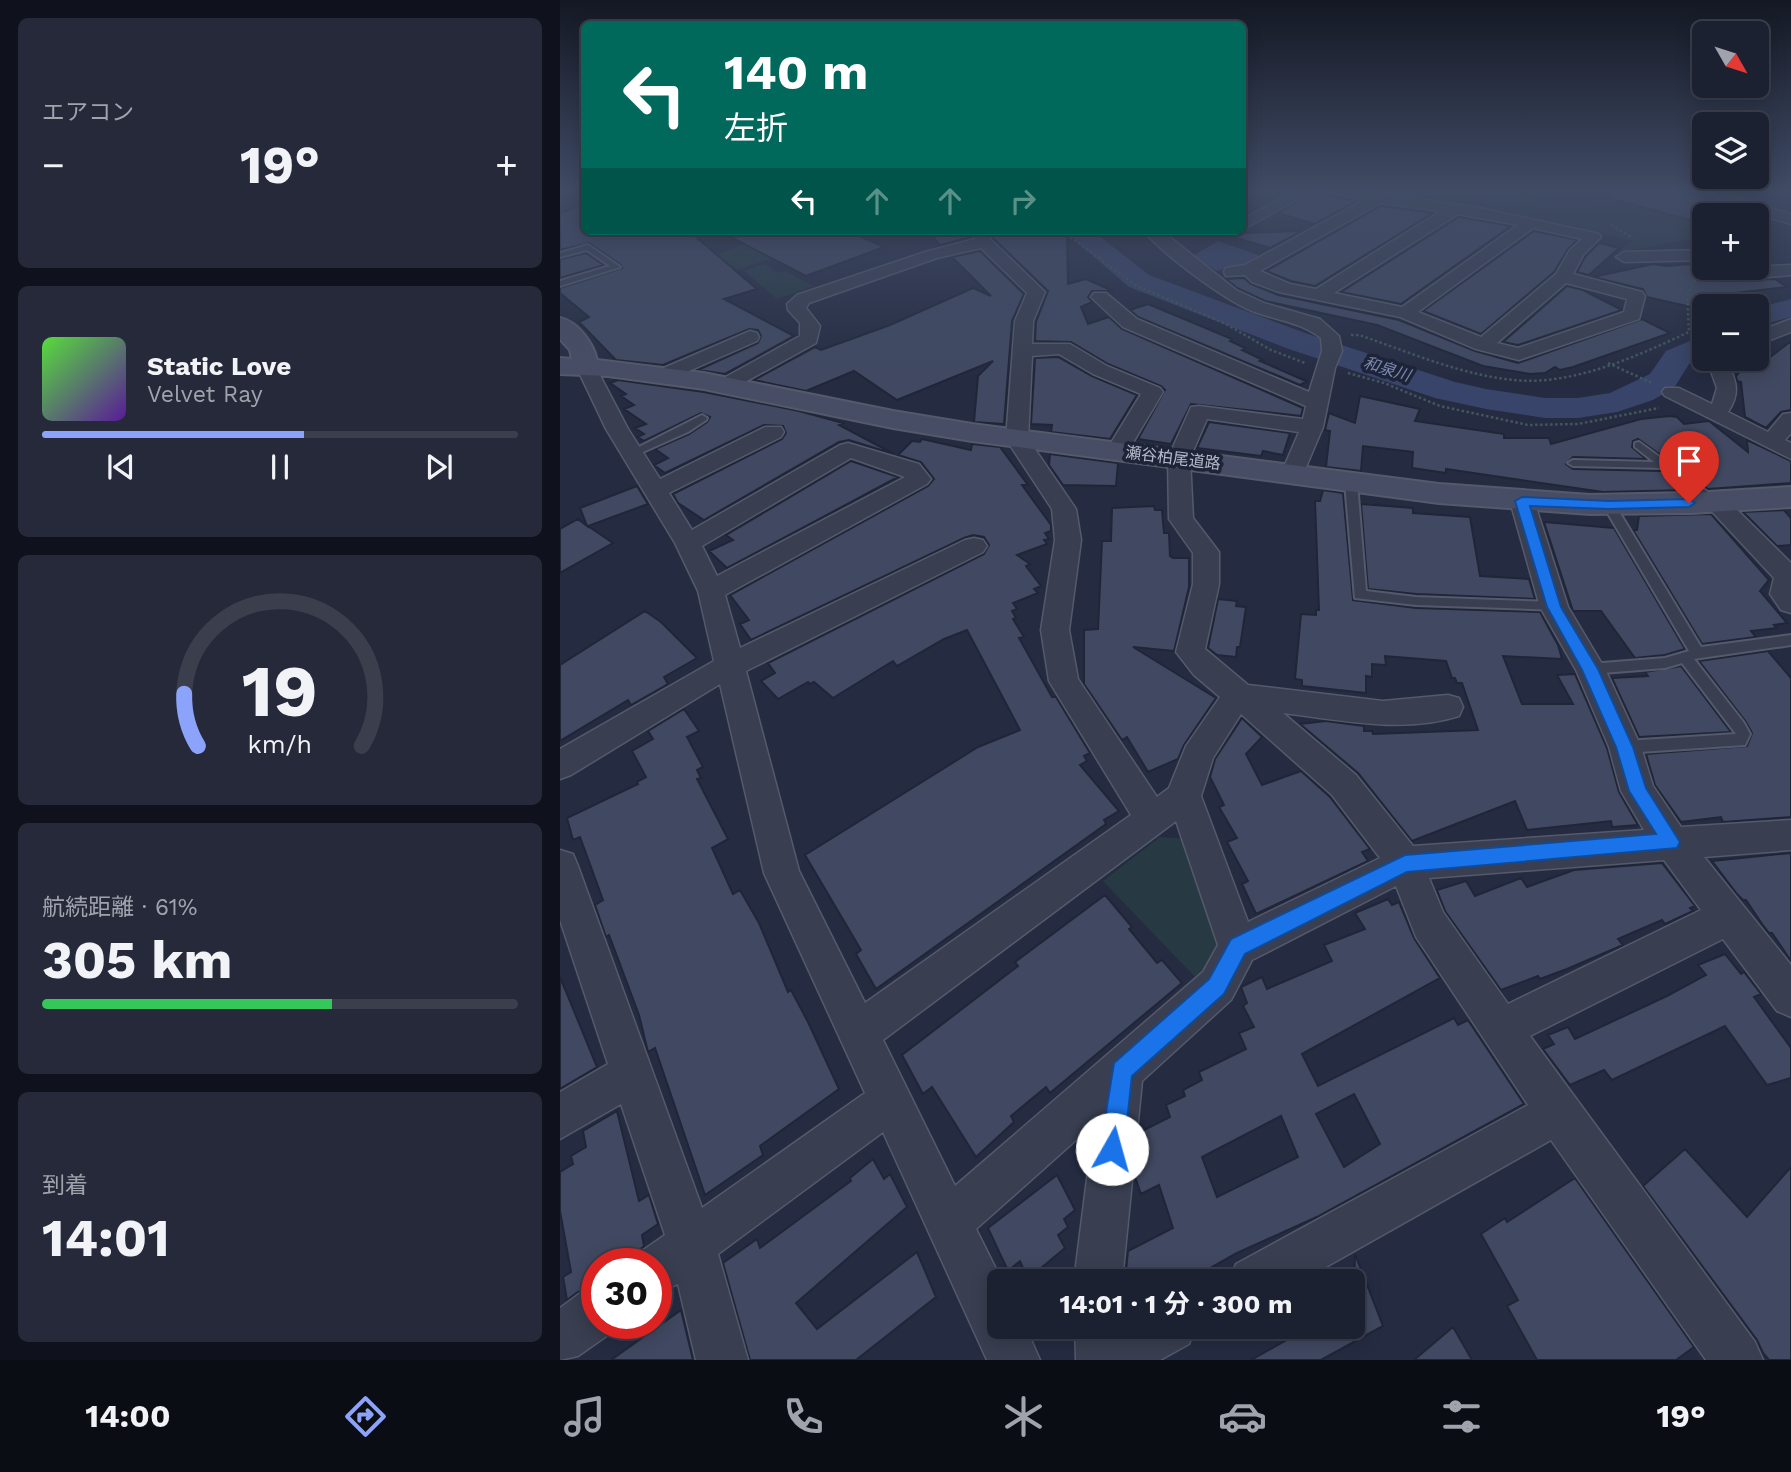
<!DOCTYPE html>
<html lang="ja">
<head>
<meta charset="utf-8">
<style>
	:root { --surface:#1c2132; --page:#25293a; --text:#f1f3f6; --muted:#a0a3ac; --line:#3a3e4d; --accent:#8ca3fb }
	body { margin:0; font-family:"Work Sans","Noto Sans JP",sans-serif; background:var(--page); color:var(--text); height:100vh; display:flex; flex-direction:column; font-size:26px; white-space:nowrap }
	* { box-sizing:border-box; margin:0 }
	p { font-size:23px; color:var(--muted) }
	.icon { flex:none; width:38px; height:38px; fill:none; stroke:currentColor; stroke-width:2; stroke-linecap:round; stroke-linejoin:round }
	.map { position:relative; flex:1; overflow:hidden }
	.panel { display:flex; flex-direction:column; gap:18px; padding:18px; background:#0f121c; width:560px }
	.panel>* { flex:none }
	.top-card { position:absolute; left:21px; top:21px; width:665px; height:214px; border-radius:10px; box-shadow:0 4px 18px #0003,0 0 0 2px var(--line); background:#00695c; color:#fff; overflow:hidden }
	.needle { width:46px; rotate:129deg }
	.controls { position:absolute; left:1132px; top:21px; display:grid; gap:14px }
	.controls a { display:grid; place-items:center; width:77px; height:77px; border-radius:10px; background:var(--surface); box-shadow:0 4px 18px #0003,0 0 0 2px var(--line); font-size:35px }
	.speed { position:absolute; left:21px; top:1248px; display:flex; gap:14px; font-size:35px; font-weight:700; text-align:center }
	.speed>* { display:grid; place-content:center; width:91px; height:91px; border-radius:50%; background:var(--surface); box-shadow:0 4px 18px #0003,0 0 0 2px var(--line); line-height:1 }
	.speed .limit { border:10px solid #d22; background:#fff; color:#111 }
	.pin { position:absolute; display:grid; place-items:center; width:60px; height:60px; color:#fff; margin:-72px -30px; border-radius:50% 50% 50% 0; rotate:-45deg; box-shadow:0 0 7px #0007 }
	.pin .icon { rotate:45deg }
	.me { position:absolute; width:77px; margin:-38px; rotate:7deg; stroke-linejoin:round; filter:drop-shadow(0 0 5px #0008) }
	.turn { display:flex; align-items:center; gap:24px; height:147px; padding:0 28px; font-size:32px }
	.turn .icon { width:91px; height:91px; stroke-width:2.5 }
	.turn b { display:block; font-size:49px; line-height:60px }
	.lanes { display:flex; align-items:center; height:66px; padding:0 28px; background:#0003; justify-content:center; gap:35px; direction:ltr }
	.lanes .off { opacity:.35 }
	.big { font-size:52px; font-weight:700; line-height:1.1 }
	.panel .widget { flex:1; display:flex; flex-direction:column; justify-content:center; gap:10px; min-width:0; padding:0 24px; border-radius:10px; background:var(--page) }
	.panel .dial { align-items:center; gap:0 }
	.dial svg { height:182px; overflow:visible; fill:none; stroke:var(--line); stroke-width:7; stroke-linecap:round; text-anchor:middle }
	.dial text { fill:var(--text); stroke:none }
	.song { display:flex; align-items:center; gap:21px }
	.cover { width:84px; height:84px; border-radius:10px; background:linear-gradient(135deg,hsl(110 70% 55%),hsl(270 70% 35%)) }
	.played { height:7px; border-radius:4px; background:linear-gradient(90deg,var(--accent) 55%,var(--line) 55%) }
	.keys { display:flex; justify-content:space-around; direction:ltr }
	.heat { display:flex; justify-content:space-between; align-items:center; font-size:38px; direction:ltr }
	.charge { height:10px; border-radius:5px; background:linear-gradient(90deg,#34c759 61%,var(--line) 0) }
	.trip { position:absolute; left:427px; top:1269px; width:378px; height:70px; border-radius:10px; background:var(--surface); box-shadow:0 4px 18px #0003,0 0 0 2px var(--line); font-weight:700; line-height:70px; text-align:center }
	.menu { display:flex; height:112px; justify-content:space-around; align-items:center; background:#0b0d14; color:var(--muted) }
	.menu .icon { width:49px; height:49px }
	.menu .active { color:var(--accent) }
	.menu b { font-size:32px; color:var(--text) }
	main { display:flex; flex:1; min-height:0 }
	.map>svg:first-child { display:block }
</style>
</head>
<body>
<main>
<section class="panel">
<div class="widget"><p>エアコン</p>
<div class="heat"><a>−</a><b class="big">19°</b><a>+</a></div>
</div>
<div class="widget">
<div class="song"><i class="cover"></i><div><b>Static Love</b><p>Velvet Ray</p></div></div>
<div class="played"></div>
<div class="keys"><svg class="icon" aria-label="previous" viewBox="0 0 24 24"><path d="M18 5L8 12l10 7zM5 5v14"/></svg><svg class="icon" aria-label="pause" viewBox="0 0 24 24"><path d="M8 5v14M16 5v14"/></svg><svg class="icon" aria-label="next" viewBox="0 0 24 24"><path d="M6 5l10 7-10 7zM19 5v14"/></svg></div>
</div>
<div class="widget dial"><svg viewBox="0 0 100 80">
<path d="M14 69A42 42 0 1 1 86 69"/>
<path d="M14 69A42 42 0 0 1 8 46" stroke="#8ca3fb"/>
<text x="50" y="56" font-size="32" font-weight="700">19</text>
<text x="50" y="72" font-size="11">km/h</text>
</svg></div>
<div class="widget"><p>航続距離 · 61%</p><b class="big">305 km</b><div class="charge"></div></div>
<div class="widget"><p>到着</p><b class="big">14:01</b></div>
</section>
<div class="map">
<svg width="1231" height="1360" viewBox="0 0 1231 1360">
	<rect width="100%" height="100%" fill="#252c42"/>
	<!-- green -->
	<path fill="#273a43" d="M833 189H977L966 198 967 200 984 204 1140 211 1125 219 1144 225V236L1057 253 1073 241 929 210 926 201Z
		M224 231 274 238 175 270 174 266 165 268 145 258Z
		M205 264 218 273 225 271 253 286 217 299 184 271Z
		M600 837 626 839 672 951 637 979 543 881Z"/>
	<!-- water -->
	<path fill="#384469" d="M658 241 698 255 699 256 684 265 657 271 633 256Z"/>
	<g fill="none" stroke-linecap="round" stroke-linejoin="round">
		<!-- river -->
		<path fill="#384469" fill-rule="evenodd" d="M504 231H533L589 275 748 334 895 382 926 389 985 398H1018L1050 393 1090 374 1106 351 1144 335V356L1129 364 1114 388 1093 400 1057 412 1018 418H985L926 409 875 398 726 348 569 287Z
			M1231 299V317L1197 326V308Z"/>
	</g>
	<!-- building -->
	<path fill="#414962" stroke="#202638" stroke-width="2" fill-rule="evenodd" d="M758 189H763L767 195 797 201 755 224 718 213Z
		M1050 189H1131L1144 192V201L1154 198 1166 208 1192 215H1166L1144 208V224L1049 198Z
		M24 205V231H129L197 289 164 299 234 336 165 374 138 370 198 343 201 336 198 330 189 329 103 365 56 360 19 322 29 317 0 293V288L62 268 61 265 29 243 0 250V213Z
		M821 206 873 213 755 286 731 281 706 271Z
		M899 217 951 226 841 304 781 292Z
		M159 231H289L324 247 246 276Z
		M368 231H407L411 237 380 245Z
		M429 231H507L508 284 526 279 553 291H532L528 297 532 302 521 307 528 324 549 317 562 329 743 408 741 416 631 404 611 444 578 439 605 390 601 386 548 364 511 342 475 341 476 322 488 291 433 238Z
		M671 231 682 233 742 231 710 248 670 236Z
		M974 231 1017 240 1008 249 994 272 921 334 863 311Z
		M1039 243 1059 248 1029 275 1017 272 1025 257Z
		M420 251 464 294 452 321 444 424 414 422 418 376 433 361 337 400 294 371 246 391 194 380 255 347 261 350 330 325 413 288 431 296 392 257Z
		M26 253 44 265 0 278V259Z
		M1144 263V268H1168L1180 281 1215 279 1227 287 1167 294 1164 306H1144V310L1087 297 1083 289 1033 277 1093 264 1106 266Z
		M684 278 691 284 718 295 839 320 915 351 958 363 1082 319 1110 333 1013 367 1000 370 995 367 985 373 970 374 923 366 817 325 705 301 677 288 666 279Z
		M1007 286 1023 290 1062 310 958 345 943 342Z
		M588 304 672 339 670 341 685 348 682 350 703 360 700 361 746 381 740 385 578 317 570 310Z
		M1231 341V410L1221 412 1206 428 1185 417 1181 382 1177 381 1176 376 1190 359H1197V354L1209 358Z
		M498 357 532 376 577 395 550 439 491 432 492 425 471 424 475 358Z
		M58 380 144 392 239 411 283 423 279 425 334 454 289 440 279 442 144 520 118 503 113 494 222 439 226 433 223 426 204 425 105 473 94 465 108 458 95 449 129 434 147 422 150 417 141 413 84 441 78 437 84 434 75 428 86 424 64 409 74 405 61 396 66 394 50 383Z
		M800 396 860 409 855 421 944 434V438H989L991 444 1081 419 1110 416 1117 417 1124 424 1149 421 1188 452 1187 440 1231 461V483L1148 489 1078 439 1073 441 1072 447 1086 459 1013 457 1006 464 1013 469 1102 471 1128 490 1043 492 886 469V473L852 468 853 452 803 446 801 471 766 467 770 431 765 430 769 413 795 423Z
		M649 422 730 433 723 455 703 451 701 456 637 448Z
		M362 439 411 450 412 444 440 447 468 485H462L491 525V531L485 533 489 539 484 540 487 544 457 555 470 564 466 566 481 586 474 589 478 593 453 603 457 609 452 611 456 618 453 619 464 637 459 638 492 697H496L530 753 524 756 527 761 520 765 559 811 544 820 546 824 316 989 296 954 301 950 245 855 418 747 460 730 407 630 384 639 337 666 333 661 273 698 254 682 250 684 248 682 218 699 201 681 215 673 208 663 424 554 429 545 424 537 413 535 404 538 191 640 180 624 189 620 170 595 368 486 374 479 361 462 338 455 352 441 360 442Z
		M490 454 558 463 556 486 503 485 489 465Z
		M291 461 338 477 167 568 149 551 173 540 166 535Z
		M77 486 88 504 28 526 53 543 0 573V529L18 519 27 526 20 508Z
		M763 490 783 493 793 600 856 608 980 612 998 645 1002 659 943 656 962 704H1013L997 675 1015 674 1047 748 1059 792 1078 825 1052 827 1051 821 967 830 955 801 852 841 798 773 740 724 766 721 804 726V731H812L813 734 918 730 902 683H897L895 678H892L886 661 825 656 826 665 812 664V677L806 676V693L742 686V680L735 679 741 614 756 615V610H759L755 501H760Z
		M801 504 853 508V513L910 517 920 576 969 579 975 599 856 594 808 589Z
		M594 506 595 510H602L604 533H609L610 556 613 558H629V587L614 651 573 647 656 698 624 745 618 759 588 772 567 737 562 740 524 684V630L538 629 542 541H551L552 508Z
		M1224 510 1231 518V545L1217 546 1183 512Z
		M1151 514 1209 580 1200 591 1227 623 1214 625 1217 628 1191 631 1196 637 1142 644 1073 530H1077L1079 516Z
		M984 522 1054 528 1125 649 1105 655 1075 658 1041 611H1013Z
		M658 599 677 601 676 606 686 607 680 647H677L676 657 657 655 648 648Z
		M85 611 101 622 137 658 104 677 108 684 71 705 68 700 0 741V665Z
		M1208 651 1231 678V817L1163 822 1161 817 1121 822 1095 785 1086 754 1187 746 1192 733 1186 722 1139 661Z
		M1121 666 1171 732 1079 737 1052 678 1088 676 1085 672Z
		M124 709 139 731 127 737 143 767 137 770 141 778 137 779 168 839 152 848 173 894 180 890 199 923 228 992 231 990 248 1022 279 1089 200 1146 203 1155 145 1195 95 1048 88 1052 79 1015 49 935 46 937 35 905 43 900 20 837 13 840 7 818 78 784 77 782 86 777 72 751 93 739 88 731Z
		M682 718 702 737 686 754 702 785 741 771 770 797 810 849 802 852 808 861 696 914 682 884 688 881 667 842 677 838 659 807 664 805 650 777 655 759Z
		M1231 853V961L1212 933H1209L1202 924 1186 900H1183L1177 894 1152 861Z
		M1102 863 1135 906 1130 908 1133 911 1105 924 1102 920 1058 939 1063 945 1007 969 980 979 978 976 941 990 885 911 877 890 906 881 915 896 961 878 967 887 1014 870Z
		M545 895 572 927 569 929 597 963 602 960 622 983 490 1093 486 1087 451 1116 454 1122 416 1157 372 1087 363 1094 342 1055 458 966 455 962Z
		M828 899 832 905 839 902 854 938 880 978 742 1054 758 1086 894 1018 898 1025 908 1020 964 1104 759 1216 677 1253 627 1281H565L568 1251 613 1228 599 1185 581 1194 575 1177 578 1145 586 1142 582 1131 610 1117 606 1105 625 1096 623 1090 642 1080 639 1072 686 1049 679 1033 694 1027 683 1006 687 1003 681 987 702 977 707 989 772 961 764 945 805 929 795 913ZM794 1094 820 1144 784 1167 756 1114ZM721 1116 738 1157 657 1197 642 1157Z
		M1165 954 1181 974 1184 972 1201 994 1194 997 1231 1048V1078L1207 1085 1165 1026 1052 1080 1044 1070 1010 1085 983 1049 994 1044 988 1035 1008 1027 1015 1039 1107 996 1146 975 1138 965Z
		M0 977 37 1067 0 1089Z
		M57 1111 79 1201 89 1195 98 1224 82 1235 84 1246 77 1252 73 1261 68 1264H37V1285L18 1292 7 1300 3 1277 11 1272 0 1211V1172L13 1164 11 1156 26 1147 23 1131Z
		M1125 1149 1187 1217 1231 1167V1360H1209L1203 1353 1197 1340 1083 1186Z
		M313 1159 324 1179 330 1174 347 1207 236 1303 257 1329 357 1252 376 1297 296 1360H190L163 1263 197 1239 200 1248 291 1181 290 1178Z
		M497 1175 515 1210 504 1219 508 1227 498 1235 505 1248 468 1279 460 1261 448 1271 428 1228Z
		M1015 1178 1134 1347 1116 1360H977L947 1306 958 1300 921 1234 945 1218 947 1222Z
		M795 1254 823 1326 761 1360H691L730 1338 726 1326H793Z
		M121 1310 133 1360H51Z
		M893 1327 912 1360H854Z"/>
	<g fill="none" stroke-linecap="round" stroke-linejoin="round">
		<!-- lane casing -->
		<g stroke="#545a6b" stroke-width="4">
			<path id="lane" d="M28 245 60 267 0 286V281L50 266 27 250 0 257V253Z
				M142 415 147 418 146 420 128 432 76 455 72 456 67 453Z
				M1079 442 1160 501V505H1152L1103 468 1013 466 1008 463 1013 460 1094 462 1075 447V443Z
				M791 480 797 483 806 591 856 597 994 602 1000 607 999 610 856 605 795 598 785 483Z
				M1049 501 1055 505 1141 647 1231 635V645L1134 659 1184 723 1190 734 1185 745 1065 753 1060 751 1057 747 1060 743 1065 741 1176 734 1122 663 1105 668 1030 674 1023 669 1030 664 1105 658 1129 651 1043 505Z"/>
		</g>
		<!-- street casing -->
		<g stroke="#545a6b" stroke-width="3">
			<path id="street" d="M682 189H692L682 194Z
				M738 189H756L682 230V220Z
				M766 189H795L925 209 1039 234 1041 237 1023 255 1013 274 1082 292 1085 296 1079 319 959 360 916 349 840 317 719 292 692 282 685 275 666 276 664 272 666 268 685 265 804 200 768 192ZM820 203 881 211 756 289 730 284 700 271ZM898 214 958 225 842 307 774 293ZM973 228 1022 239 1010 250 996 274 921 337 858 312ZM1006 283 1067 299 1064 312 958 348 937 343Z
				M1148 189H1164L1177 199 1231 214V224L1167 205Z
				M410 231H426L431 240 485 292 473 321 472 344H510L547 366 600 388 603 392 565 456H549L546 451 581 394 533 374 499 354 472 356 468 439 516 509 521 540 509 630 518 679 597 797 609 788 626 746 660 697 634 675 616 652 633 584V553L609 519 608 458 631 407 639 406 743 419 746 406 563 327 531 297 534 293H546L577 319 749 392 762 351 761 338C740 322 716 320 692 311 665 300 602 254 584 231H602L676 290 704 303 760 319 779 336 782 351 775 368 763 427 741 479H725L721 474 739 432 647 419 630 458 633 518 659 552V584L645 649 688 685 823 701 888 695 899 698 903 707 899 716C843 734 780 720 723 713L796 775 853 846 1084 830 1061 791 1049 747 1016 670 980 607 950 501 953 496 962 494 971 496 974 501 1008 607 1045 669 1081 747 1093 786 1121 827 1231 820V850L1144 857 1231 965V1017L1217 1011 1163 939 970 1036 1195 1342 1203 1360H1146L991 1140 741 1281H669L676 1264 968 1105 856 937 836 886 692 960 671 1000 582 1081 562 1281H514L534 1124 416 1229 442 1281H439V1326H465L480 1360H427L323 1132 158 1254 188 1360H136L118 1284 96 1294V1264H74L79 1253 105 1235 61 1104 0 1139V1092L48 1064 0 920V850L13 854 18 866 142 1208 305 1093 204 873 160 684 11 775 0 779V749L154 661 138 591 115 543 46 429 16 366 19 362H33L68 429 100 479 205 427H221L224 432 221 437 109 493 132 530 280 445 288 443 359 464 371 479 367 484 165 595 180 648 405 540 414 538 423 540 427 546 423 552 186 671 239 871 305 1003 571 815 489 681 481 630 495 540 492 509 446 439 455 321 467 293 421 248 377 258 249 303 246 308 260 326 256 343 176 387H162L159 383 162 379 240 336V323L228 310 227 304 237 295 365 252 415 239ZM291 458 345 477 157 576 142 546ZM681 714 772 795 820 858 688 922 641 796 653 758ZM616 821 658 945 643 972 395 1186 323 1040ZM1104 860 1141 910 948 1004 883 912 869 878Z
				M1144 250V260L1064 262 1056 257 1064 252Z
				M1231 265V275L1186 279 1180 278 1171 268Z
				M1231 319V332L1197 345V332Z
				M190 331 197 333 199 337 197 341 113 378H99L96 374 99 370Z
				M1151 359H1172L1168 364C1177 382 1180 394 1168 412L1208 432 1223 414 1231 413V433L1225 440 1231 443V459L1105 396 1102 392 1105 388H1119L1152 404 1157 388 1148 363Z
				M1156 496 1165 498 1231 563V613L1221 610 1210 594 1214 578 1144 503 1147 498Z
				M37 1287V1323H57L55 1330 18 1356 0 1360V1308L19 1294Z
				M515 1326H636L629 1344 600 1360H516Z"/>
		</g>
		<!-- secondary casing -->
		<g stroke="#545a6b" stroke-width="4">
			<path id="secondary" d="M0 318C18 322 33 343 37 360L144 373 333 411 412 424 879 484 1030 495 1131 493 1231 487V507L1131 513 1030 514 879 503 412 441 333 428 144 389 48 376 0 374V358L12 359 10 350 0 339Z"/>
		</g>
		<!-- path -->
		<path stroke="#42565c" stroke-width="2.5" stroke-dasharray="2.5 2.5" stroke-linecap="butt" d="M968 204 963 197 973 189
			M1051 225 1073 238
			M502 231 577 286 666 324 711 350 745 363
			M791 335H799C849 352 901 375 954 380 1013 386 1077 356 1129 332L1127 296 1137 276
			M1048 363 1094 384
			M788 373 824 383 880 406 968 425 1018 424 1099 408"/>
		<!-- lane -->
		<use href="#lane" fill="#393f51" fill-rule="evenodd"/>
		<!-- street -->
		<use href="#street" fill="#393f51" fill-rule="evenodd"/>
		<!-- secondary -->
		<use href="#secondary" fill="#474d64" fill-rule="evenodd"/>
	</g>
	<!-- sky -->
	<linearGradient id="sky" x2="0" y2="1"><stop stop-color="#141824"/><stop offset="0.5" stop-color="#404b65"/><stop offset="1" stop-color="#404b65" stop-opacity="0"/></linearGradient>
	<rect width="1231" height="379" fill="url(#sky)"/>
	<!-- route -->
	<path fill="#1a73e8" stroke="#114b97" stroke-width="2" d="M962 497 1049 501 1129 499 1135 503 1129 507 1049 509 970 506 1001 607 1038 669 1073 747 1086 788 1120 842 1117 848 847 872 685 954 664 994 572 1076 564 1149 560 1157 552 1161 543 1157 540 1149 554 1063 649 979 671 939 845 855 1096 834 1069 791 1056 747 1022 670 987 607 955 501Z"/>
	<g text-anchor="middle" dominant-baseline="central" stroke-width="7" stroke-linejoin="round" paint-order="stroke">
		<!-- far-water labels -->
		<g font-size="16" font-style="italic" fill="#7c8ab3" stroke="#1e2437">
			<text transform="translate(827 369) rotate(17)">和泉川</text>
		</g>
		<!-- far-street labels -->
		<g font-size="16" fill="#b6bbcb" stroke="#1e2437">
			<text transform="translate(613 458) rotate(7)">瀬谷柏尾道路</text>
		</g>
	</g>
</svg>
<div class="controls">
<a><svg class="needle" viewBox="-14 -14 28 28"><path d="M0-13l5 13h-10z" fill="#e53935"/><path d="M0 13l5-13h-10z" fill="#a0a3ac"/></svg></a>
<a><svg class="icon" aria-label="layers" viewBox="0 0 24 24"><path d="M12 4l9 5-9 5-9-5zM3 14l9 5 9-5"/></svg></a>
<a>+</a>
<a>−</a>
</div>
<div class="speed"><div class="limit">30</div></div>
<div class="pin" style="left:1129px;top:503px;background:#d93025"><svg class="icon" aria-label="arrive" viewBox="0 0 24 24"><path d="M6 21V4h12l-3 4 3 4H6"/></svg></div>
<svg class="me" style="left:552px;top:1149px" viewBox="-20 -20 40 40"><circle r="19" fill="#fff"/><path d="M0-13L10 11 0 6-10 11z" fill="#1a73e8"/></svg>
<div class="trip">14:01 · 1 分 · 300 m</div>
<div class="top-card">
<div class="turn"><svg class="icon" aria-label="left" viewBox="0 0 24 24"><path d="M17 20v-9H6M10 6l-5 5 5 5"/></svg><div><b>140 m</b>左折</div></div>
<div class="lanes"><svg class="icon" aria-label="left" viewBox="0 0 24 24"><path d="M17 20v-9H6M10 6l-5 5 5 5"/></svg><svg class="icon off" aria-label="ahead" viewBox="0 0 24 24"><path d="M12 20V5M6 11l6-6 6 6"/></svg><svg class="icon off" aria-label="ahead" viewBox="0 0 24 24"><path d="M12 20V5M6 11l6-6 6 6"/></svg><svg class="icon off" aria-label="right" viewBox="0 0 24 24"><path d="M7 20v-9h11M14 6l5 5-5 5"/></svg></div>
</div>
</div>
</main>
<nav class="menu">
<b>14:00</b>
<svg class="icon active" aria-label="directions" viewBox="0 0 24 24"><path d="M12 3l9 9-9 9-9-9zM9 14v-3h6M13 9l2 2-2 2"/></svg>
<svg class="icon" aria-label="music" viewBox="0 0 24 24"><path d="M9 18V5l10-2v13"/><circle cx="6" cy="18" r="3"/><circle cx="16" cy="16" r="3"/></svg>
<svg class="icon" aria-label="phone" viewBox="0 0 24 24"><path d="M5 4h4l2 5-3 2q2 4 5 5l2-3 5 2v4C11 20 4 13 5 4z"/></svg>
<svg class="icon" aria-label="climate" viewBox="0 0 24 24"><path d="M12 3v18M4 7l16 10M4 17L20 7"/></svg>
<svg class="icon" aria-label="car" viewBox="0 0 24 24"><path d="M5 17H2v-5l4-1 3-4h7l3 4 3 1v5h-3M9 17h6M6 11h13"/><circle cx="7" cy="17" r="2"/><circle cx="17" cy="17" r="2"/></svg>
<svg class="icon" aria-label="filters" viewBox="0 0 24 24"><path d="M4 7h16M4 17h16"/><circle cx="9" cy="7" r="2"/><circle cx="15" cy="17" r="2"/></svg>
<b>19°</b>
</nav>
</body>
</html>
